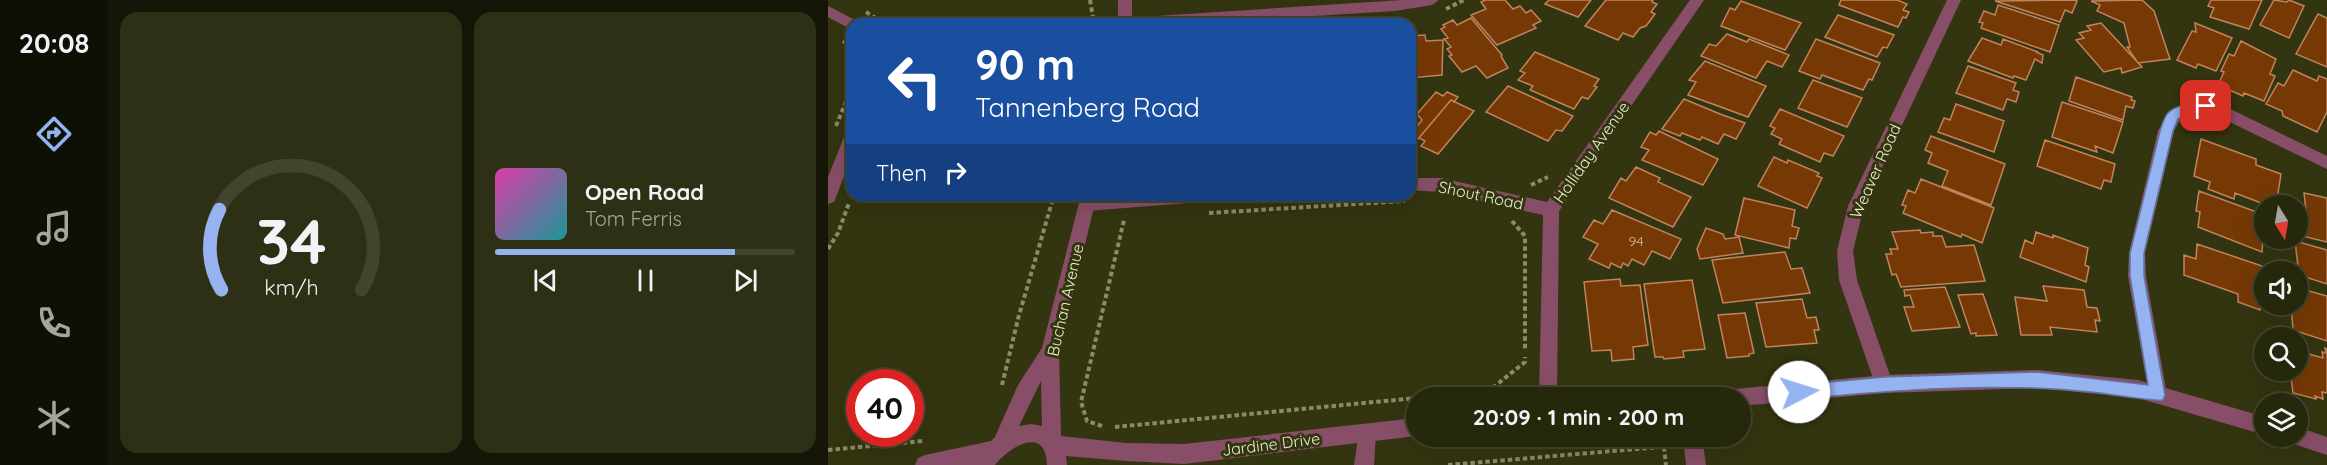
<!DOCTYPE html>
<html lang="en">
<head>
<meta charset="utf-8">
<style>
	:root { --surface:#26280c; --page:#2e3015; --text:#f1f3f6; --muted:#a4a69d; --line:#42442d; --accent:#95b2f1 }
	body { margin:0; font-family:Quicksand,sans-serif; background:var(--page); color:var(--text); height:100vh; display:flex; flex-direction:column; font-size:22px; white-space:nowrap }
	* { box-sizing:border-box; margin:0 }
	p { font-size:20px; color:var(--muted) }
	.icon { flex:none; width:33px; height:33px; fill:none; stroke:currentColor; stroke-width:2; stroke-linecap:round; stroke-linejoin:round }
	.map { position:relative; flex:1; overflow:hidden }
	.side { display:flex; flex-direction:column; gap:12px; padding:12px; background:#151607; width:720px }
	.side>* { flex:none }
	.hud { position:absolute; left:18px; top:18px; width:570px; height:183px; border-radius:18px; box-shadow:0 6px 24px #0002,0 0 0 2px var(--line); background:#1a4fa0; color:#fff; overflow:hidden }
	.needle { width:39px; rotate:169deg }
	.buttons { position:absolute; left:1426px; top:195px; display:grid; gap:12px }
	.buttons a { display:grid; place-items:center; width:54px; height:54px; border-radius:50%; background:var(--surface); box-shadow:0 6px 24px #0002,0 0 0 2px var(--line); font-size:30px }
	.speed { position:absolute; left:18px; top:369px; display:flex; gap:12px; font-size:30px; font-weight:700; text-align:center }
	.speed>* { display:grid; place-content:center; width:78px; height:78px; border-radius:50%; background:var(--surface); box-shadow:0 6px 24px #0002,0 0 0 2px var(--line); line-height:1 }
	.speed .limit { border:9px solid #d22; background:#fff; color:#111 }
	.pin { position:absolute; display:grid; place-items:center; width:51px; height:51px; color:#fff; margin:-26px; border-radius:12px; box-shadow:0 3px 9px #0006 }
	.me { position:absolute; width:66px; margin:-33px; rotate:85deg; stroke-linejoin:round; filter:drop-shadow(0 0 4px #0008) }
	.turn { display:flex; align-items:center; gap:21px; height:126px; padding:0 30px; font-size:27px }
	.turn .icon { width:78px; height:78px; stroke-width:2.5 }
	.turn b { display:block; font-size:42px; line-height:51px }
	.then { display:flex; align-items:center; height:57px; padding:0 30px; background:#0003; gap:12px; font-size:22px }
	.side .tile { flex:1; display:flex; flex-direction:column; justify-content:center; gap:9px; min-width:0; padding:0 21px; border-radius:18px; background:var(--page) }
	.side .dial { align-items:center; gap:0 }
	.dial svg { height:156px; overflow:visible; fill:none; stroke:var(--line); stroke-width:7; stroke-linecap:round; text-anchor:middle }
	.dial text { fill:var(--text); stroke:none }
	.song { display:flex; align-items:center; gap:18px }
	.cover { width:72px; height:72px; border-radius:9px; background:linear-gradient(135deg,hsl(320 70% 55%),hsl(180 70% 35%)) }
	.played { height:6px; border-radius:3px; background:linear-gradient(90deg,var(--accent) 80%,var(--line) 80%) }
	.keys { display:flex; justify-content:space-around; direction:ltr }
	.side .tiles { flex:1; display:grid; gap:12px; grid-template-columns:repeat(2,1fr) }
	.trip { position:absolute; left:578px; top:387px; width:345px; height:60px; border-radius:30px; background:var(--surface); box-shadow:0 6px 24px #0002,0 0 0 2px var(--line); font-weight:800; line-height:60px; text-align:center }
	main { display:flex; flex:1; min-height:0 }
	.tab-bar { display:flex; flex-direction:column; width:108px; justify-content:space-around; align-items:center; background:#0f1005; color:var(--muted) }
	.tab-bar .icon { width:42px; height:42px }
	.tab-bar .active { color:var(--accent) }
	.tab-bar b { font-size:27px; color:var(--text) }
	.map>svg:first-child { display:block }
</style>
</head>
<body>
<main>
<nav class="tab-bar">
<b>20:08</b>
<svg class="icon active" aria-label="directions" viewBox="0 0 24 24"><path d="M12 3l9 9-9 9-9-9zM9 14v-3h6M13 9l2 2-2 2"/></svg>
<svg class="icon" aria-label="music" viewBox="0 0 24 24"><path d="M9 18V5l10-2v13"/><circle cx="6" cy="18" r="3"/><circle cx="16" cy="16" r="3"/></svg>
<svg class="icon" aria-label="phone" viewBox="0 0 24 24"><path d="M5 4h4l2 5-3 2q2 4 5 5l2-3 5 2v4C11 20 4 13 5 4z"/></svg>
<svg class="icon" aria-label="climate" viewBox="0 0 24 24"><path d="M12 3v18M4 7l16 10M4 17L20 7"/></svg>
</nav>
<section class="side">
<div class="tiles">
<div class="tile dial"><svg viewBox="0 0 100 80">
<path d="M14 69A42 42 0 1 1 86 69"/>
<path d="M14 69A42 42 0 0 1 13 28" stroke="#95b2f1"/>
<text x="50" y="56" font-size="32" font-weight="700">34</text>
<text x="50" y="72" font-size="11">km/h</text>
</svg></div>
<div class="tile">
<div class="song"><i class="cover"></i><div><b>Open Road</b><p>Tom Ferris</p></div></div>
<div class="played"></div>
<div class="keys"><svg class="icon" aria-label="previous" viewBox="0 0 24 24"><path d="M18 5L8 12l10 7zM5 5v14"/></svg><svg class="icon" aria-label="pause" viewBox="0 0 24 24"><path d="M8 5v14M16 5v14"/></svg><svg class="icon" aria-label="next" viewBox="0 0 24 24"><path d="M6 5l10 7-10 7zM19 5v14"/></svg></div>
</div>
</div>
</section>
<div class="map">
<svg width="1499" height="465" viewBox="0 0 1499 465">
	<rect width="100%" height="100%" fill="#333510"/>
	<!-- building -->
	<path fill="#763906" stroke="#c0835d" stroke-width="1.5" d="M657 0H677L685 9 692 6 698 13 703 10 713 21 705 25 708 28 669 45 643 15 658 9 653 2Z
		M721 0H763L750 17 717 4Z
		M778 0H825L824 2 829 4 823 12 827 14 818 26 812 28 805 37 795 33 790 40 757 26Z
		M1013 0H1069L1079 4 1075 10 1081 12 1078 18 1075 17 1070 27 1011 5Z
		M1314 0 1326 11 1342 59 1310 63 1299 47H1302L1296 23 1269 11 1272 5 1263 1Z
		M1383 0H1434L1421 29 1382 17 1386 8 1380 6Z
		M1446 0 1459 2 1461 0 1476 6 1461 38 1432 25Z
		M913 1 973 23 957 50 893 26 902 8 907 10Z
		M1167 1 1247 0 1249 1 1244 13 1237 10 1232 22Z
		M1170 5 1231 25 1222 52 1153 28 1155 23 1151 22 1156 11 1167 15Z
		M1490 14 1499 18V67L1468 54Z
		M1010 15 1066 35 1059 48 1055 47 1049 57 997 37Z
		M643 18 674 55 673 56 680 68 659 78 648 66 634 72 621 56 624 55 619 49 623 47 616 39 620 38 613 29 617 27 615 25 625 20 629 25Z
		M1273 23 1314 67 1294 73 1293 68 1276 72 1248 40 1256 38 1251 33 1263 30 1259 26Z
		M1367 23 1404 38 1388 71 1370 64 1368 68 1349 60 1364 31 1368 32Z
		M899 34 919 42 921 39 961 55 954 67 939 61 928 78 873 56 881 44 888 46Z
		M597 35 598 41 615 40 614 75 582 78V36Z
		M1154 38 1173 45 1175 39 1210 52H1208L1215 55 1214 63 1207 59 1198 80 1186 76 1185 78 1140 61Z
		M988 39 1052 63 1044 80 1041 79 1035 90 994 75 992 79 971 71Z
		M1413 41 1448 59 1442 74 1447 76 1436 101 1416 93 1415 96 1390 85 1396 72 1393 71 1401 54 1406 56Z
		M707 52 771 79 766 86 769 87 760 99 754 97 746 109 702 90 705 86 690 80 697 73 692 71Z
		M877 61 938 86 920 117 860 95 868 82 861 80Z
		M1140 66 1188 83 1185 90 1191 92 1188 102 1179 99 1175 110 1128 93Z
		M1465 70 1489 81 1491 76 1499 79V112L1489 132 1455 116 1454 111 1438 104 1450 83 1456 86Z
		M1248 77 1304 97 1303 100 1307 101 1305 108 1298 106 1295 120 1241 101Z
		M985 80 1034 98 1019 127 970 108Z
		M680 86 745 116 734 131 728 130 720 141 658 112Z
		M608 92 615 96 619 92 630 97 626 102 623 100 590 139 582 135 594 120 589 114Z
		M856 99 892 114 917 123 908 139 896 134 890 144 874 137 872 140 854 133 852 136 834 129Z
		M623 100 646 111 610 154 593 146 597 141 591 138Z
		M1234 102 1295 122 1285 153 1267 146 1269 152 1224 137Z
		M1128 104 1176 121 1166 152 1110 132 1116 118 1122 120Z
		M952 109 1016 136 1005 156 996 153 992 162 951 144 954 139 943 134 947 128 942 126Z
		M831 131 890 159 875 185 814 160 821 150 813 147 822 132 828 135Z
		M1103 136 1177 164 1163 205 1114 186 1120 171 1100 163 1104 153 1097 150Z
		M1373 139 1428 159V165L1453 174 1448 206H1441L1407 193 1406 199 1380 189 1382 182 1366 176Z
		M1217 140 1287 164 1283 182 1276 180 1273 189 1209 166Z
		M946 157 959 163 960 160 991 173 989 176 994 178 979 208 930 186Z
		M808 167 832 178 830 182 863 197 845 227 781 198 793 178 798 181Z
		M1093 179 1166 208 1154 243 1134 234 1133 237 1075 213 1078 206 1074 205 1080 190 1087 193Z
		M1371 191 1437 215 1434 252 1370 227 1372 212 1368 211Z
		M1476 193 1499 198V242L1470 235V208L1478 210Z
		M916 198 967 210 964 226 971 228 968 239 962 238 961 248 907 235Z
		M784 210 853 239 842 259 824 251 816 265 804 259 800 266 795 263 793 268 783 263 781 268 761 259 770 244 755 237 766 220 775 224Z
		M878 228 895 234 897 239 911 237 915 253 872 259 869 249Z
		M1092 230 1093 233 1105 232V236H1114L1118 247 1146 245 1157 281 1073 287 1068 274 1064 275 1058 254H1064L1062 249H1070L1064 232Z
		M1208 232 1225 238V235L1260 248 1257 265 1261 267 1258 282 1192 257 1197 240 1205 244Z
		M1467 241 1499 250V284L1471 275Z
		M1369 244 1434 266 1432 310 1410 302V294L1356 275V255L1368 259Z
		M957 252 963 269 974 268 982 293 895 303 884 260Z
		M792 279 793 286 812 285 820 345 805 347 806 359 784 361 783 350 764 351 756 282Z
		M864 280 877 349 855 351 856 357 836 359 835 357H827L816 284Z
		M1215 286 1256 290 1259 307 1269 308 1272 321 1267 320 1269 332 1222 327 1224 335H1193L1187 297 1219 301Z
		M1117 287 1132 327 1084 331 1076 307H1086L1082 295 1077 296 1076 290Z
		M1470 288 1499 296V341L1465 330 1463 304H1470Z
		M1155 294 1169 335 1148 336V333L1143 334 1130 295Z
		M974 299 979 318 988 317 991 330H986L989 343 938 347 928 303Z
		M917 313 926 353 921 354V356L899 358 890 315Z
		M1497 348 1499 349V393L1494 392 1495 399 1487 396 1488 399 1465 393 1462 370H1470V351L1495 358 1494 352 1498 353Z"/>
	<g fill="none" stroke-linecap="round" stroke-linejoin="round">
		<!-- path -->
		<path stroke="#898c68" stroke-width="4" stroke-dasharray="4.5 3" stroke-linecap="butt" d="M262 0 266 24
			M618 9 636 0
			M38 12 54 22 82 21 99 24
			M15 41 24 48
			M8 126 24 87
			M703 185 720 177
			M381 213 577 201
			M684 221 697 236V350
			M0 249 10 233 21 203
			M174 385 190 319 226 195
			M591 398 662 390 697 362V357
			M274 426 259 421 253 402 296 220
			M287 427 588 398
			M836 447 838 465
			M0 450 95 441
			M620 465 844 446"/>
		<!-- minor -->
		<path fill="#884e68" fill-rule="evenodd" d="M574 0H611L604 5 567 11 360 24 290 23 297 18Z
			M862 0H876L731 211 729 398H711L715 215 613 192 582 190V178H613L719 202Z
			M1119 0H1133L1036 206 1025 251 1029 280 1065 384 1062 390 1056 393 1050 390 1047 384 1011 280 1009 251 1020 206Z
			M0 6 29 21 30 24H24V30L0 17Z
			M1362 101 1392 104 1499 156V169L1385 114C1366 113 1354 113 1346 131L1317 253 1318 276 1339 395 1337 401 1330 404 1323 401 1321 395 1300 276 1301 253 1330 131 1340 112Z
			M24 131V156L6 202 0 204V177L16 137 19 133Z
			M288 195H381L379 200 373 202 259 211 253 209 251 204 253 199Z
			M539 424 546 426 548 433 546 465H526L532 426Z
			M855 436H874L878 465H858Z"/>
		<!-- tertiary -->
		<path fill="#884e68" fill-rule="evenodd" d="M290 0H304V24H290Z
			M253 195H269L231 351 233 436 298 443 356 444 588 418V436L356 464 298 461 238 456 239 465H219C218 425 182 446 167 465H87L90 458 97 455 163 441 167 437 190 385 214 348ZM213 381 214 426 203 424 191 426Z
			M1209 370 1310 380 1437 417V435L1310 398 1209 388 1056 393 912 406V398H898L900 392 907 389 1056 375Z
			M1470 427 1499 437V455L1463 443 1461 436H1470Z"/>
	</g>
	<!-- route -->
	<path fill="#95b2f1" stroke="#61749d" stroke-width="1.5" d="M1378 101 1382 103 1384 106 1382 109 1364 112 1350 119 1345 131 1316 253V276L1337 395 1335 400C1331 402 1274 393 1263 392 1166 382 1068 390 971 399L966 397 963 392 966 387 971 385 1056 377 1209 372 1320 385 1302 276V253L1332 131C1334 126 1336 117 1340 113 1349 104 1366 102 1378 101Z"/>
	<g text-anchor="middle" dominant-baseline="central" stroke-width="6" stroke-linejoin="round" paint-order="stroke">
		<!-- number labels -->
		<g font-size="14" fill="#ccc099">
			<text x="808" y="241">94</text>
		</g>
		<!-- street labels -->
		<g font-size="16" fill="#e9edca" stroke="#333510">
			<text transform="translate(763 152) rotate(-55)">Holliday Avenue</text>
			<text transform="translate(1047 171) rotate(-66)">Weaver Road</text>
			<text transform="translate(653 195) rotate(12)">Shout Road</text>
			<text transform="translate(237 300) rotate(-77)">Buchan Avenue</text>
			<text transform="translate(443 444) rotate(-7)">Jardine Drive</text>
		</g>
	</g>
</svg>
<div class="buttons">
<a><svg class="needle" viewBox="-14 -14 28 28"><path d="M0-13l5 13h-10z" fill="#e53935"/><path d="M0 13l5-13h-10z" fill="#a4a69d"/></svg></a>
<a><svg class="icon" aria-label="sound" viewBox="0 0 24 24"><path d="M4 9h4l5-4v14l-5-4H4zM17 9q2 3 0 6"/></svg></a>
<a><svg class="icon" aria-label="search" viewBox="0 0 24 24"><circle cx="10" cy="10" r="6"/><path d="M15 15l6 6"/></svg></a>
<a><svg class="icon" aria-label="layers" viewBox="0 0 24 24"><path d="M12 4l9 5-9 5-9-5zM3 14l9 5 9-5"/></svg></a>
</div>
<div class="speed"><div class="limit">40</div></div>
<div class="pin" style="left:1378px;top:106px;background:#d93025"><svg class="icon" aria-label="arrive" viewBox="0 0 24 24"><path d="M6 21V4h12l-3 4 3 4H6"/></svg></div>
<svg class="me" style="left:971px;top:392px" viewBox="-20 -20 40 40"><circle r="19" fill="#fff"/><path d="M0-13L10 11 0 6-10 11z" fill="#95b2f1"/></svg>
<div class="trip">20:09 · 1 min · 200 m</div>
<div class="hud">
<div class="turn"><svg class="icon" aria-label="left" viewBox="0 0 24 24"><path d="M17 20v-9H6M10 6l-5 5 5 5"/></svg><div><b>90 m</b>Tannenberg Road</div></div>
<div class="then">Then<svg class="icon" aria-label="right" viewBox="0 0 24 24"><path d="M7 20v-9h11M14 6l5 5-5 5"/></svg></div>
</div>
</div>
</main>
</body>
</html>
